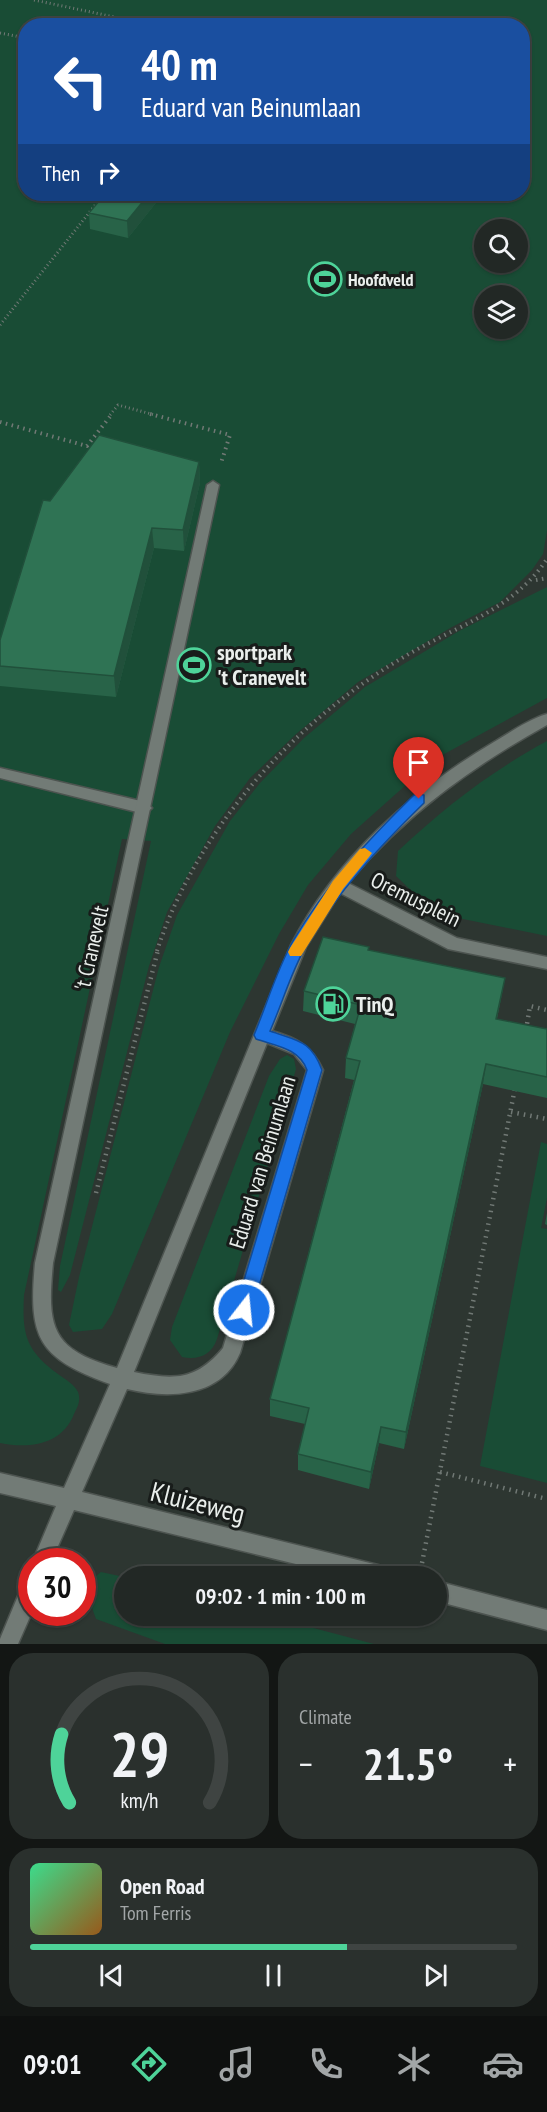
<!DOCTYPE html>
<html lang="en">
<head>
<meta charset="utf-8">
<style>
	:root { --surface:#222825; --page:#2a302d; --text:#f1f3f6; --muted:#a2a6a7; --line:#3f4442; --accent:#4ed399 }
	body { margin:0; font-family:"PT Sans Narrow",sans-serif; background:var(--page); color:var(--text); height:100vh; display:flex; flex-direction:column; font-size:22px; white-space:nowrap }
	* { box-sizing:border-box; margin:0 }
	p { font-size:20px; color:var(--muted) }
	.icon { flex:none; width:33px; height:33px; fill:none; stroke:currentColor; stroke-width:2; stroke-linecap:round; stroke-linejoin:round }
	.map { position:relative; height:1644px; overflow:hidden }
	.details { display:flex; flex-direction:column; gap:9px; padding:9px; background:#131614; flex:1 }
	.details>* { flex:none }
	.banner { position:absolute; left:18px; top:18px; width:512px; height:183px; border-radius:24px; box-shadow:0 2px 4px #0004,0 0 0 2px var(--line); background:#1a4fa0; color:#fff; overflow:hidden }
	.controls { position:absolute; left:474px; top:219px; display:grid; gap:12px }
	.controls a { display:grid; place-items:center; width:54px; height:54px; border-radius:50%; background:var(--surface); box-shadow:0 2px 4px #0004,0 0 0 2px var(--line); font-size:30px }
	.speed { position:absolute; left:18px; top:1548px; display:flex; gap:12px; font-size:30px; font-weight:700; text-align:center }
	.speed>* { display:grid; place-content:center; width:78px; height:78px; border-radius:50%; background:var(--surface); box-shadow:0 2px 4px #0004,0 0 0 2px var(--line); line-height:1 }
	.speed .limit { border:9px solid #d22; background:#fff; color:#111 }
	.pin { position:absolute; display:grid; place-items:center; width:51px; height:51px; color:#fff; margin:-62px -26px; border-radius:50% 50% 50% 0; rotate:-45deg; box-shadow:0 0 6px #0007 }
	.pin .icon { rotate:45deg }
	.me { position:absolute; width:66px; margin:-33px; rotate:16deg; stroke-linejoin:round; filter:drop-shadow(0 0 4px #0008) }
	.turn { display:flex; align-items:center; gap:21px; height:126px; padding:0 24px; font-size:27px }
	.turn .icon { width:78px; height:78px; stroke-width:2.5 }
	.turn b { display:block; font-size:42px; line-height:51px }
	.then { display:flex; align-items:center; height:57px; padding:0 24px; background:#0003; gap:12px; font-size:22px }
	.big { font-size:45px; font-weight:700; line-height:1.1 }
	.details .tile { flex:1; display:flex; flex-direction:column; justify-content:center; gap:9px; min-width:0; padding:0 21px; border-radius:24px; background:var(--page) }
	.details .dial { align-items:center; gap:0 }
	.dial svg { height:156px; overflow:visible; fill:none; stroke:var(--line); stroke-width:7; stroke-linecap:round; text-anchor:middle }
	.dial text { fill:var(--text); stroke:none }
	.song { display:flex; align-items:center; gap:18px }
	.cover { width:72px; height:72px; border-radius:9px; background:linear-gradient(135deg,hsl(150 70% 55%),hsl(30 70% 35%)) }
	.played { height:6px; border-radius:3px; background:linear-gradient(90deg,var(--accent) 65%,var(--line) 65%) }
	.keys { display:flex; justify-content:space-around; direction:ltr }
	.heat { display:flex; justify-content:space-between; align-items:center; font-size:33px; direction:ltr }
	.details .tiles { flex:1; display:grid; gap:9px; grid-template-columns:1fr 1fr }
	.tile:last-child { grid-column:span 2 }
	.trip { position:absolute; left:114px; top:1566px; width:333px; height:60px; border-radius:30px; background:var(--surface); box-shadow:0 2px 4px #0004,0 0 0 2px var(--line); font-weight:700; line-height:60px; text-align:center }
	.menu { display:flex; height:96px; justify-content:space-around; align-items:center; background:#0e100f; color:var(--muted) }
	.menu .icon { width:42px; height:42px }
	.menu .active { color:var(--accent) }
	.menu b { font-size:27px; color:var(--text) }
	.map>svg:first-child { display:block }
</style>
</head>
<body>
<div class="map">
<svg width="547" height="1644" viewBox="0 0 547 1644">
	<rect width="100%" height="100%" fill="#2d3631"/>
	<!-- green -->
	<path fill="#194c35" fill-rule="evenodd" d="M0 0H547V531L543 554 532 570 500 602 452 627 358 682 296 734 250 778 215 826 167 912 149 966 70 1275 61 1292 58 1290 60 1266 151 841 122 839 24 1295C22 1333 25 1350 58 1374 65 1379 75 1385 78 1392 81 1401 78 1406 74 1414 62 1445 29 1449 0 1443ZM26 26H522V194H26ZM484 230H518V262H484ZM484 296H518V328H484Z
		M547 587V698L435 759 351 834 308 885 279 934 230 1032 112 1314 102 1329 73 1332 69 1325 79 1277 159 967 177 915 230 821 260 783 304 738 365 687 459 631Z
		M547 741V936L453 917 420 899 396 876 398 851C446 806 490 772 547 741Z
		M287 1055 294 1059 296 1069 217 1339C211 1356 198 1360 182 1357L170 1340 172 1327 269 1076 280 1059Z
		M541 1142 547 1144V1198L541 1228 547 1229V1483L480 1466Z
		M101 1572 124 1577V1616H268L374 1644H165L96 1619 88 1597 96 1576Z"/>
	<g fill="none" stroke-linecap="round" stroke-linejoin="round">
		<!-- service casing -->
		<g stroke="#4d5450" stroke-width="3">
			<path id="service" d="M0 768 145 802 152 808 145 814 0 778Z"/>
		</g>
		<!-- minor casing -->
		<g stroke="#4d5450" stroke-width="3">
			<path id="minor" d="M213 481 219 485 53 1263C47 1326 50 1350 117 1368L291 945C335 859 411 791 494 742 511 732 529 719 547 714V725C471 767 404 816 348 883L457 938 547 957V969L448 949 340 893 306 947 272 1031C297 1038 312 1046 323 1070L240 1353C221 1398 168 1399 127 1389L82 1492 382 1566 389 1569 392 1576H345L74 1510 51 1562 32 1563 56 1506 0 1493V1473L64 1488 110 1384C38 1358 28 1338 35 1263L207 485ZM267 1043 294 1054 307 1070 223 1348C196 1381 173 1380 134 1372Z
				M32 1576V1612L18 1644H0V1639L25 1579Z
				M436 1581 547 1610V1630L436 1601Z"/>
		</g>
		<!-- path-far2 -->
		<path stroke="#717975" stroke-width="3" stroke-dasharray="1 3" stroke-linecap="butt" d="M34 0 157 26
			M0 33 26 38
			M0 325 104 194
			M110 415 118 405 155 415"/>
		<!-- path-far1 -->
		<path stroke="#717975" stroke-width="4" stroke-dasharray="1.5 4.5" stroke-linecap="butt" d="M150 414 230 435 221 463
			M0 422 87 446 112 414
			M536 580 547 578
			M157 951C197 827 296 720 407 655 457 626 514 609 547 559"/>
		<!-- path -->
		<path stroke="#717975" stroke-width="4.5" stroke-dasharray="1.5 5" stroke-linecap="butt" d="M526 1030 530 1006 547 1010
			M511 1112 547 1119
			M96 1193 158 950
			M440 1472 547 1499
			M422 1563 515 1088"/>
		<!-- service -->
		<use href="#service" fill="#727b76" fill-rule="evenodd"/>
		<!-- minor -->
		<use href="#minor" fill="#727b76" fill-rule="evenodd"/>
	</g>
	<!-- wall -->
	<path fill="#286348" d="M163 194 128 238 90 229 89 213Z
		M199 462 200 483 184 551 154 548 116 697 0 686V640L50 501Z
		M368 950 505 978 497 1019 547 1029V1098L483 1084 404 1449 379 1443 369 1489 298 1470V1454L305 1424 270 1416V1399L354 1080 345 1078 346 1058 355 1024 303 1011 304 991Z
		M547 1213V1225L545 1224Z"/>
	<!-- shaded-wall -->
	<path fill="#21503b" d="M149 194H163L128 238 127 221Z
		M199 462 200 483 184 551 183 530Z
		M152 528 154 548 116 697 114 676Z
		M486 1064 483 1084 404 1449 406 1432Z
		M381 1427 379 1443 369 1489 371 1472Z"/>
	<!-- building -->
	<path fill="#2f7354" stroke="#21503b" stroke-width="1.5" d="M105 194H149L127 221 89 213Z
		M99 435 199 462 183 530 152 528 114 676 0 666V640L43 500 50 501Z
		M323 937 369 947 368 950 505 978 496 1019 547 1029V1077L486 1064 406 1432 381 1427 371 1472 298 1454 309 1408 270 1399 360 1061 346 1058 361 1005 304 991Z"/>
	<!-- route -->
	<path fill="#1a73e8" stroke="#114b97" stroke-width="1.5" d="M419 794 424 795V803C379 847 338 891 306 946 291 972 282 1004 270 1031 298 1041 311 1040 322 1070L252 1310 249 1315 244 1318 238 1315 235 1310 307 1070C299 1048 276 1046 256 1039L254 1035C267 1004 277 969 293 941 326 885 368 840 414 795Z"/>
	<!-- slow -->
	<path fill="#f59e0b" d="M365 848 372 853 369 857 343 889 301 956H290L288 952 290 948 333 881 360 849Z"/>
	<!-- icons -->
	<defs>
		<g id="stadium-ring" transform="scale(1.725)"><circle r="9.5" fill="#181c1a" stroke="#4ed399" stroke-width="1.5"/><path d="M0-5a6.5 5 0 1 0 0 10a6.5 5 0 1 0 0-10ZM-3.5-1.8h7v3.6h-7Z" fill="#4ed399"/></g>
		<g id="fuel-ring" transform="scale(1.725)"><circle r="9.5" fill="#181c1a" stroke="#4ed399" stroke-width="1.5"/><path d="M-5.5-6h7V0h2V4h1.3V-2.5L3-4.5l.8-.8L6-3V5H2.5V1h-1V6h-7ZM-4.2-4.7v3.2H.2V-4.7Z" fill="#4ed399"/></g>
	</defs>
	<g fill-rule="evenodd">
		<use href="#stadium-ring" x="325" y="279"/>
		<use href="#stadium-ring" x="194" y="665"/>
		<use href="#fuel-ring" x="333" y="1004"/>
	</g>
	<g text-anchor="middle" dominant-baseline="central" stroke-width="6" stroke-linejoin="round" paint-order="stroke">
		<!-- far-poi labels -->
		<g font-size="18" font-weight="bold" fill="#eaefec" stroke="#181c1a" text-anchor="start">
			<text x="348" y="279">Hoofdveld</text>
		</g>
		<!-- poi labels -->
		<g font-size="22" font-weight="bold" fill="#eaefec" stroke="#181c1a" text-anchor="start">
			<text x="217" y="652">sportpark<tspan x="217" dy="25">'t Cranevelt</tspan></text>
			<text x="356" y="1004">TinQ</text>
		</g>
		<!-- street labels -->
		<g font-size="22" fill="#eaefec" stroke="#181c1a">
			<text transform="translate(416 899) rotate(26)">Oremusplein</text>
			<text transform="translate(91 948) rotate(-77)">'t Cranevelt</text>
			<text transform="translate(262 1162) rotate(-73)">Eduard van Beinumlaan</text>
		</g>
		<!-- near-street labels -->
		<g font-size="27" fill="#eaefec" stroke="#181c1a">
			<text transform="translate(198 1502) rotate(14)">Kluizeweg</text>
		</g>
	</g>
</svg>
<div class="controls">
<a><svg class="icon" aria-label="search" viewBox="0 0 24 24"><circle cx="10" cy="10" r="6"/><path d="M15 15l6 6"/></svg></a>
<a><svg class="icon" aria-label="layers" viewBox="0 0 24 24"><path d="M12 4l9 5-9 5-9-5zM3 14l9 5 9-5"/></svg></a>
</div>
<div class="speed"><div class="limit">30</div></div>
<div class="pin" style="left:419px;top:799px;background:#d93025"><svg class="icon" aria-label="arrive" viewBox="0 0 24 24"><path d="M6 21V4h12l-3 4 3 4H6"/></svg></div>
<svg class="me" style="left:244px;top:1310px" viewBox="-20 -20 40 40"><circle r="17" fill="#1a73e8" stroke="#fff" stroke-width="3"/><path d="M0-11L8 9 0 5-8 9z" fill="#fff"/></svg>
<div class="trip">09:02 · 1 min · 100 m</div>
<div class="banner">
<div class="turn"><svg class="icon" aria-label="left" viewBox="0 0 24 24"><path d="M17 20v-9H6M10 6l-5 5 5 5"/></svg><div><b>40 m</b>Eduard van Beinumlaan</div></div>
<div class="then">Then<svg class="icon" aria-label="right" viewBox="0 0 24 24"><path d="M7 20v-9h11M14 6l5 5-5 5"/></svg></div>
</div>
</div>
<section class="details">
<div class="tiles">
<div class="tile dial"><svg viewBox="0 0 100 80">
<path d="M14 69A42 42 0 1 1 86 69"/>
<path d="M14 69A42 42 0 0 1 10 34" stroke="#4ed399"/>
<text x="50" y="56" font-size="32" font-weight="700">29</text>
<text x="50" y="72" font-size="11">km/h</text>
</svg></div>
<div class="tile"><p>Climate</p>
<div class="heat"><a>−</a><b class="big">21.5°</b><a>+</a></div>
</div>
<div class="tile">
<div class="song"><i class="cover"></i><div><b>Open Road</b><p>Tom Ferris</p></div></div>
<div class="played"></div>
<div class="keys"><svg class="icon" aria-label="previous" viewBox="0 0 24 24"><path d="M18 5L8 12l10 7zM5 5v14"/></svg><svg class="icon" aria-label="pause" viewBox="0 0 24 24"><path d="M8 5v14M16 5v14"/></svg><svg class="icon" aria-label="next" viewBox="0 0 24 24"><path d="M6 5l10 7-10 7zM19 5v14"/></svg></div>
</div>
</div>
</section>
<nav class="menu">
<b>09:01</b>
<svg class="icon active" aria-label="directions" viewBox="0 0 24 24"><path d="M12 3l9 9-9 9-9-9zM9 14v-3h6M13 9l2 2-2 2"/></svg>
<svg class="icon" aria-label="music" viewBox="0 0 24 24"><path d="M9 18V5l10-2v13"/><circle cx="6" cy="18" r="3"/><circle cx="16" cy="16" r="3"/></svg>
<svg class="icon" aria-label="phone" viewBox="0 0 24 24"><path d="M5 4h4l2 5-3 2q2 4 5 5l2-3 5 2v4C11 20 4 13 5 4z"/></svg>
<svg class="icon" aria-label="climate" viewBox="0 0 24 24"><path d="M12 3v18M4 7l16 10M4 17L20 7"/></svg>
<svg class="icon" aria-label="car" viewBox="0 0 24 24"><path d="M5 17H2v-5l4-1 3-4h7l3 4 3 1v5h-3M9 17h6M6 11h13"/><circle cx="7" cy="17" r="2"/><circle cx="17" cy="17" r="2"/></svg>
</nav>
</body>
</html>
